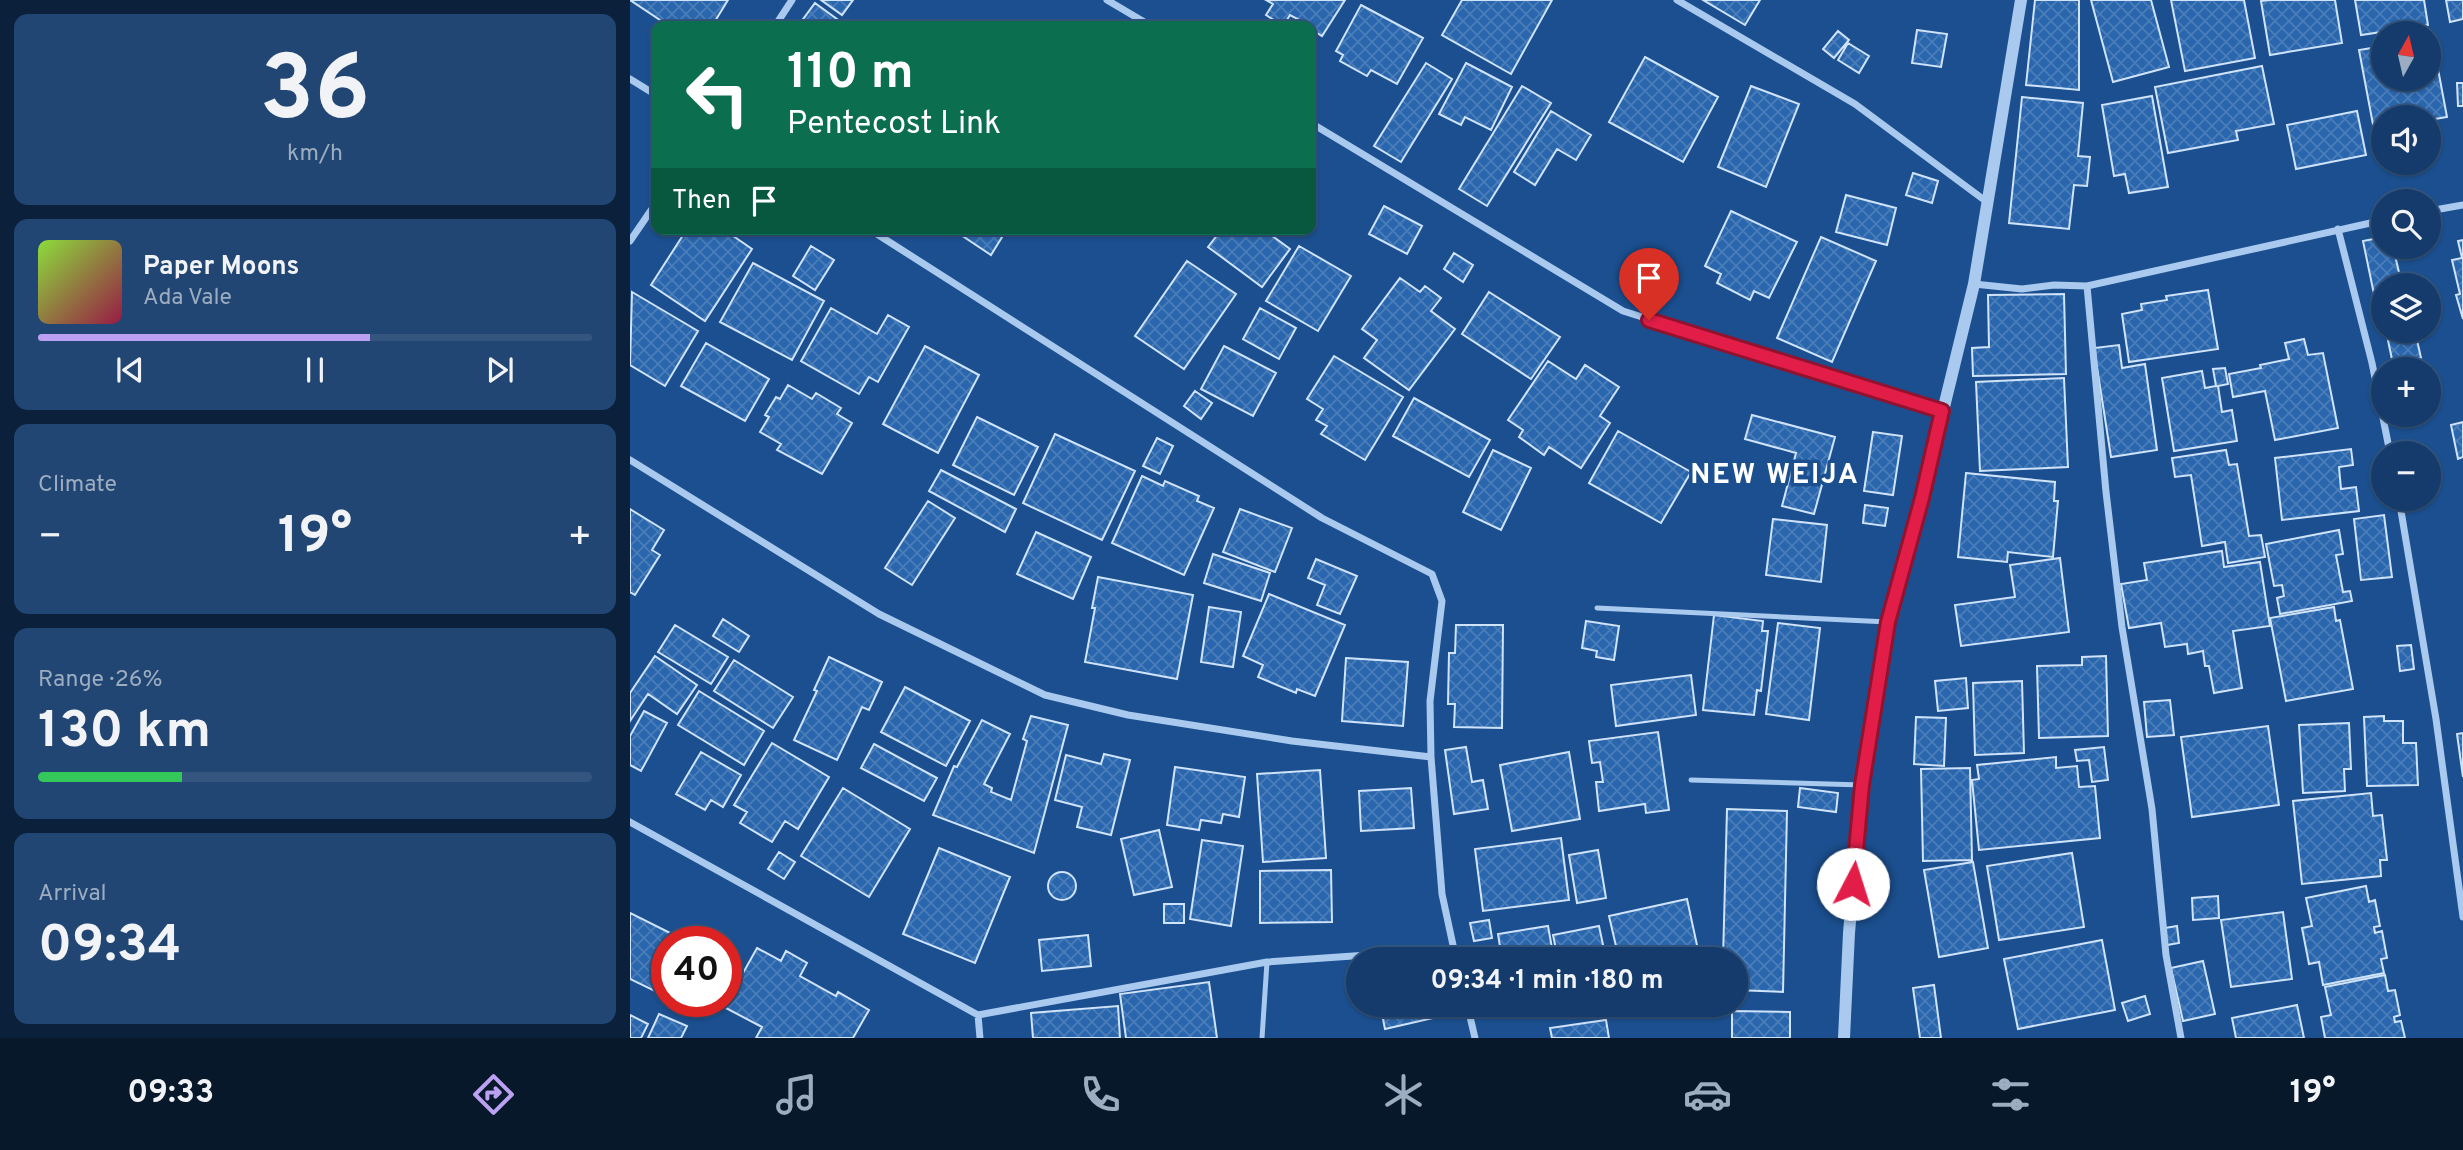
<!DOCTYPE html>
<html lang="en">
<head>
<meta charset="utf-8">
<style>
	:root { --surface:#143b6b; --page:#214673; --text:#f1f3f6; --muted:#9dadc1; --line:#33557e; --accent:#bca0f2 }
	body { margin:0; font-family:Overpass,sans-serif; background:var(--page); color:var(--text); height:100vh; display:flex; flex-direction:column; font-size:26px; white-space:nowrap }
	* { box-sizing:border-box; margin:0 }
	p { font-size:23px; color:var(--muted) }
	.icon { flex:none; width:38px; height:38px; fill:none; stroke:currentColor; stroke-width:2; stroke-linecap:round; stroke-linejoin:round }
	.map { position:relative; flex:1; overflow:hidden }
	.side { display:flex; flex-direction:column; gap:14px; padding:14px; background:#0b203b; width:630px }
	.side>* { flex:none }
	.banner { position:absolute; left:21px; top:21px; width:665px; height:214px; border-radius:14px; box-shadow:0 2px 5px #0004,0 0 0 2px var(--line); background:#0b6e4f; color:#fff; overflow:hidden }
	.needle { width:46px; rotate:8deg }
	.fabs { position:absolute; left:1741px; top:21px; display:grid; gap:14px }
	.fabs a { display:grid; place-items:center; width:70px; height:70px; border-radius:50%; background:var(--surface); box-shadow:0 2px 5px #0004,0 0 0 2px var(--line); font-size:35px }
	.speed { position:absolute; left:21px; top:926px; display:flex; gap:14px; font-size:35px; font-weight:700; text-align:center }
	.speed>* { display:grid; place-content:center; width:91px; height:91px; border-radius:50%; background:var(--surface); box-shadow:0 2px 5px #0004,0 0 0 2px var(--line); line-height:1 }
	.speed .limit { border:10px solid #d22; background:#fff; color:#111 }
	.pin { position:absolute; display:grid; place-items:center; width:60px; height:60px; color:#fff; margin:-72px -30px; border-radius:50% 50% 50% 0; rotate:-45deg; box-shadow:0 0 7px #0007 }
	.pin .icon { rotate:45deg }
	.me { position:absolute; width:77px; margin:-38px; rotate:5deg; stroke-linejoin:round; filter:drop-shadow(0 0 5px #0008) }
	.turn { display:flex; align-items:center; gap:24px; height:147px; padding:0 21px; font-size:32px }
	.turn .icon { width:91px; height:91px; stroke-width:2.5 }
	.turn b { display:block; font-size:49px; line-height:60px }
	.then { display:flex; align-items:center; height:66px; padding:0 21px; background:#0003; gap:14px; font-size:26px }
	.big { font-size:52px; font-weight:700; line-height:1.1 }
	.side .widget { flex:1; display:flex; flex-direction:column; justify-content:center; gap:10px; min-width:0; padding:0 24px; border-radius:14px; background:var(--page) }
	.side .dial { align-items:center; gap:0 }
	.dial b { font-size:91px; line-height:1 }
	.song { display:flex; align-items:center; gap:21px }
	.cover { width:84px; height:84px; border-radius:10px; background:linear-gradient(135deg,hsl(90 70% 55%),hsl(340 70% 35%)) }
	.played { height:7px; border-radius:4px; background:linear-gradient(90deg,var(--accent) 60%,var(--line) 60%) }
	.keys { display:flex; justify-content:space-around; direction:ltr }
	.heat { display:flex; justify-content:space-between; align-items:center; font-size:38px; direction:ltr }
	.charge { height:10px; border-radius:5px; background:linear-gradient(90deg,#34c759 26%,var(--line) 0) }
	.trip { position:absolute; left:716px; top:947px; width:402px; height:70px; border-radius:35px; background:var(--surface); box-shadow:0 2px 5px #0004,0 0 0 2px var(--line); font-weight:700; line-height:70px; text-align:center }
	.tabs { display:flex; height:112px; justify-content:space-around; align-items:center; background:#08182b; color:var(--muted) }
	.tabs .icon { width:49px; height:49px }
	.tabs .active { color:var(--accent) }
	.tabs b { font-size:32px; color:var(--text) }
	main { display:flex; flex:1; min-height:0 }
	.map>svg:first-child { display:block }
</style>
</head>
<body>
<main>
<section class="side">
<div class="widget dial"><b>36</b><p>km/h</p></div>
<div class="widget">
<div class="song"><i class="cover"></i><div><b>Paper Moons</b><p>Ada Vale</p></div></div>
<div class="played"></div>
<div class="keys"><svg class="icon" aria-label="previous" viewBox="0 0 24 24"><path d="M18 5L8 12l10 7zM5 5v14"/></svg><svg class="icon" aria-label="pause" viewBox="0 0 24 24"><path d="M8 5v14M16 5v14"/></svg><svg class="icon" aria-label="next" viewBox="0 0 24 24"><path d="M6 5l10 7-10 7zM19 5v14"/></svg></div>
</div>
<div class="widget"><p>Climate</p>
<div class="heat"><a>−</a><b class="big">19°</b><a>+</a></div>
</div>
<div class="widget"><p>Range · 26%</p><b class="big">130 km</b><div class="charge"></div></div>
<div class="widget"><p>Arrival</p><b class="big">09:34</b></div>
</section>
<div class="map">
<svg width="1833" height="1038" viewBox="0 0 1833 1038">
	<defs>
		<pattern id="building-cross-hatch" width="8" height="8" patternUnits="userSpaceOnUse" patternTransform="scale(1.75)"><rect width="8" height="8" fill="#2a66ad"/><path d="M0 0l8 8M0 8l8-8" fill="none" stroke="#4a7db9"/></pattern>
	</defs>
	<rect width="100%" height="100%" fill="#1b4f8f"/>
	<!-- building -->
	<path fill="url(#building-cross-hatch)" stroke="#cfe3fa" stroke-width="2" d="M0 0H98L82 26H39Z
		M191 0H223L212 15Z
		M636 0H715L692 36 681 29V26L660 15 653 26 636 15 643 4Z
		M832 0H922L881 74 812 35Z
		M1073 0H1130L1115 25Z
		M1405 0H1449V90L1396 85Z
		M1461 0H1521L1539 67 1483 82Z
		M1541 0H1614L1625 58 1555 71Z
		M1639 0H1705L1712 43 1640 55 1631 1Z
		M1725 0H1794L1798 25 1731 35Z
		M1816 0H1833V19L1820 22Z
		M185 3 211 22 208 26H168Z
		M731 5 793 38 767 84 741 70 737 76 710 61 713 55 706 51Z
		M1287 30 1317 34 1311 67 1282 63Z
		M1208 31 1219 40 1204 58 1193 49Z
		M1799 37H1802L1817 117 1799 120V117H1754V129L1744 130 1729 50 1754 46V79H1799Z
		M1218 43 1239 56 1229 73 1208 60Z
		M1015 57 1088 97 1053 162 979 122Z
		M796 63 822 79 771 162 744 146Z
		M836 63 882 87 861 130 835 117 831 125 809 114Z
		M1632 66 1644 124 1606 131 1608 140 1538 153 1525 87Z
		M1827 83H1833V106H1828Z
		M892 86 921 103 857 206 829 189Z
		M1121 86 1169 104 1136 187 1088 167Z
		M1522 96 1538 187 1499 193 1495 174 1484 176 1472 105Z
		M1392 97 1453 103 1448 156 1460 157 1457 186 1444 185 1439 229 1379 223Z
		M921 111 961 135 946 160 927 149 905 185 884 172Z
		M1727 111 1736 155 1666 169 1657 125Z
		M1283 173 1308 181 1302 203 1276 195Z
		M1216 195 1266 208 1257 245 1206 232Z
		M754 206 792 226 777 254 739 234Z
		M1101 211 1167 242 1139 298 1124 291 1120 300 1087 283 1091 274 1075 266Z
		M57 229H93L122 249 75 321 21 285Z
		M322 229H377L361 255Z
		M592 229H633L660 249 632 287 578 247Z
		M1191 237 1246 261 1202 362 1147 338Z
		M1754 237V247H1763L1772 285H1754V303L1746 304 1733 241Z
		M1833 240V319L1826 295 1830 294 1822 260 1832 258 1828 241Z
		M181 246 204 260 185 290 163 276Z
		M669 246 721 276 688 331 636 301Z
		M824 253 843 265 833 282 814 269Z
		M557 261 606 294 554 369 505 336Z
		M123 263 194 301 162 360 90 322Z
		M770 278 790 292 795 286 811 298 801 311 825 329 779 390 734 358 747 340 732 329Z
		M1578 290 1588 349 1499 362 1492 314 1512 310 1511 304 1537 300 1536 296Z
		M2 292 68 331 35 386 0 365Z
		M859 292 930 337 901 379 832 334Z
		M1434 294 1436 374 1343 376 1342 348 1359 347 1358 295Z
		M201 308 247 334 258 315 279 327 248 382 239 377 229 394 171 361Z
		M630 308 666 328 649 359 613 339Z
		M1756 331H1785L1791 358 1763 364Z
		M1674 339 1678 355 1693 353 1708 428 1645 440 1635 391 1603 397 1599 374 1631 368 1630 365 1659 359 1655 343Z
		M76 343 139 379 115 421 51 386Z
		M1489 345 1492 368 1515 364 1527 450 1481 457 1464 348Z
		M295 346 349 375 308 453 253 424Z
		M594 346 646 373 623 416 571 389Z
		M704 356 773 397 735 460 691 434 697 426 686 420 693 409 677 399Z
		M918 361 946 379 955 365 989 387 970 416 980 423 951 468 919 447 914 455 889 437 893 430 878 420Z
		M1595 368 1598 384 1588 386 1592 412 1602 410 1607 441 1544 451 1532 378 1572 371 1575 388 1586 386 1583 369Z
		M1434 378 1438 467 1350 471 1346 382Z
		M158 385 182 399 186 393 211 408 207 414 222 423 192 474 147 450 151 444 130 432 139 417 135 415 146 397 150 399Z
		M565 391 582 403 571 419 554 406Z
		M784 398 860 440 839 477 763 436Z
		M1122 415 1205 437 1184 514 1152 506 1166 453 1115 439Z
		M347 417 408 447 384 495 323 465Z
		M1833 422V457L1828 459 1821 425Z
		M988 431 1061 472 1031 523 959 483Z
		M1243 432 1272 436 1263 495 1234 491Z
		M425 434 505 471 472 540 393 503Z
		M527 438 543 446 530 474 513 466Z
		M1721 449 1723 465 1709 467 1711 489 1726 487 1729 511 1652 520 1645 458Z
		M863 450 901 468 871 530 833 512Z
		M1596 450 1599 465 1607 464 1619 536 1631 535 1635 557 1598 563 1595 542 1572 546 1561 475 1545 477 1542 458Z
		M311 470 386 509 375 532 299 491Z
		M1336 473 1425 482 1424 501H1428L1423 557 1378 552 1377 562 1328 557Z
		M512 476 533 486 535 481 569 496 567 501 584 508 554 575 482 543Z
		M298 501 325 518 282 585 255 568Z
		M1235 505 1258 508 1255 526 1233 523Z
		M0 509 34 530 22 550 30 555 5 595 0 592Z
		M610 509 662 528 645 572 593 552Z
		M1754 515 1762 577 1731 580 1724 519Z
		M1143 519 1197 525 1191 582 1136 575Z
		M1709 530 1713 554 1706 555 1713 592 1720 591 1722 601 1650 614 1647 598 1654 596 1652 585 1644 586 1636 544Z
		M406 532 461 557 443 599 387 574Z
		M1592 551 1594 567 1630 562 1640 626 1603 631 1612 688 1584 693 1579 666H1575L1573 651 1558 654 1557 644 1535 647 1531 623 1499 628 1491 584 1517 580 1514 563Z
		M583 554 640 573 631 601 574 583Z
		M1430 558 1439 632 1331 646 1325 605 1385 597 1380 565Z
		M686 559 727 576 710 614 687 605 695 585 678 578Z
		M468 577 563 595 547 679 455 662 465 608H462Z
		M639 594 715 625 685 696 667 689 666 693 628 677 633 665 613 656Z
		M579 607 611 612 603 667 571 662Z
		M1704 607 1706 621 1710 620 1723 689 1656 701 1640 618Z
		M1084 615 1133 621 1132 631H1138L1131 691 1127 690 1124 715 1073 710Z
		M93 619 119 636 109 652 83 636Z
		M956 621 989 626 984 660 966 657 967 651 952 648Z
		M1148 623 1190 628 1179 720 1136 714Z
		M45 625 98 657 81 684 28 652Z
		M826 625H873L872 728 824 727 825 704H818L819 653H825Z
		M1781 645 1784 669 1770 671 1767 646Z
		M25 656 67 685 47 714 18 694 0 721V693Z
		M1476 656 1478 736 1409 738 1407 666 1452 665V657Z
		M199 657 252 682 239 710 232 707 207 760 164 740 187 691 184 690Z
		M716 658 778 662 773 726 712 721Z
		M104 660 163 697 143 728 84 691Z
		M1061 675 1066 715 986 726 981 685Z
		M1336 678 1338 708 1308 711 1305 681Z
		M1392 681 1394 753 1345 755 1343 683Z
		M275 687 340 721 316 766 251 732Z
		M69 691 134 731 114 765 48 725Z
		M1540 700 1544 735 1517 737 1514 702Z
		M14 711 37 723 11 771 0 765V736Z
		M401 716 438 725 404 853 303 815 324 766 327 767 352 720 380 734 354 784 362 788 361 792 381 800 397 741 393 739Z
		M1754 716V721H1773V743H1786L1788 785 1737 786 1734 717Z
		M1286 717 1316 718 1314 766 1284 764Z
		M1719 723 1721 769H1714L1715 791 1673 793 1669 725Z
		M1638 726 1649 805 1562 817 1551 737Z
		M1028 732 1039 810 1016 813 1015 804 969 811 966 782H973L970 762 962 763 959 741Z
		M1833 733V777L1827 734Z
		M142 743 199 777 168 829 155 821 142 842 110 823 117 812 104 805Z
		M244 744 307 778 294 801 231 768Z
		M836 747 842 782 853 780 858 809 824 814 815 750Z
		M1474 747 1478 780 1462 782 1459 760 1447 761 1445 750Z
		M71 752 111 775 93 807 81 800 75 810 46 794Z
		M939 752 950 819 882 831 870 765Z
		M474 754 500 760 481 835 447 827 452 807 425 800 436 755 471 764Z
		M1426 757V768L1447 766 1449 787 1465 786 1470 838 1349 850 1342 780 1349 779 1347 765Z
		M545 767 615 777 609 817 593 814 591 823 571 820 569 830 537 825Z
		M1340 768 1342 860 1293 861 1291 769Z
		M690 770 696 858 633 862 627 774Z
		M213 788 280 829 239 897 171 856Z
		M781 788 784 828 731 831 729 791Z
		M1170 788 1208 793 1206 812 1168 807Z
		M1741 793 1743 816 1752 815 1757 860H1750L1751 876 1672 884 1663 801Z
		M1097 809 1157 811 1153 992 1106 990V959H1093Z
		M529 830 542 887 504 895 491 839Z
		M931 838 939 900 853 911 845 849Z
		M572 840 613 846 601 926 560 919Z
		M309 848 380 877 345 963 273 934Z
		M968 850 976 898 947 903 939 855Z
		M149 852 165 862 154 879 138 869Z
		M1442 853 1454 927 1369 940 1357 866Z
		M1343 862 1358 948 1309 957 1294 870Z
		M701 870 702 922 630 923V871Z
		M418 886a14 14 0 1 1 28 0a14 14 0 1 1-28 0Z
		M1736 886 1739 902 1745 900 1750 926 1744 927 1745 933 1752 931 1757 958 1751 959 1754 973 1693 985 1689 962 1679 964 1672 928 1682 926 1676 898Z
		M1588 896 1589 918 1563 920 1562 898Z
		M1057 899 1070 959H989L979 916Z
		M534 904H554V923H534Z
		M1653 912 1662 979 1601 987 1591 920Z
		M0 913 58 942H37V997L0 979Z
		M859 920 862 938 844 941 840 923Z
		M918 926 924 959H872L868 934Z
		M969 926 976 959H928L923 935Z
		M1547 926 1549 943 1537 945 1535 928Z
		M458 935 461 966 412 971 409 940Z
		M1472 940 1485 1010 1388 1029 1374 959Z
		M127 948 151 961 156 951 177 963 170 976 206 996 208 992 239 1010 223 1038H126L132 1027 94 1007Z
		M1573 961 1585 1014 1553 1021 1541 968Z
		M1755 975 1758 991 1765 990 1770 1015 1764 1017 1765 1022 1771 1021 1775 1038H1695L1691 1017 1701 1015 1695 987Z
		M579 982 587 1038H496L490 994Z
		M1304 985 1311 1038H1290L1283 988Z
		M1515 996 1520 1014 1498 1021 1492 1003Z
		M750 1004H799L803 1018 755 1029Z
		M938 1004H969L939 1011Z
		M1667 1005 1674 1038H1606L1602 1018Z
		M488 1006 490 1038H403L401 1013Z
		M1102 1011 1160 1012V1038H1102Z
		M29 1014 57 1026 51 1038H18Z
		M0 1015 18 1024 11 1038H0Z
		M976 1020 979 1038H922L920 1028Z"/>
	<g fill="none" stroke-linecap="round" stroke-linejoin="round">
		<!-- service -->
		<path stroke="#a9c9ee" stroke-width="5" d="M967 608 1258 622
			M1061 780 1232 785
			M632 1038 637 962"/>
		<!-- minor -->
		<path stroke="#a9c9ee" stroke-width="7" d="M477 0 521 26
			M1047 0 1225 104 1357 202
			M145 26 162 0
			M0 79 26 95
			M681 123 993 311 1312 411
			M1799 211 1833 205
			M239 229 692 518 802 574 812 601 800 701 801 757 812 894 826 959
			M1708 229 1742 363 1760 453
			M0 241 26 203
			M1344 284 1392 289 1424 285 1457 286 1754 220
			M1457 286 1476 492 1492 627 1522 809 1536 955 1551 1038
			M0 460 249 614 415 695 498 715 662 741 801 757
			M1769 499 1806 719 1833 917
			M0 822 348 1015 637 962 824 949
			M837 1004 845 1038
			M348 1015 350 1038"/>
		<!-- tertiary -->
		<path stroke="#a9c9ee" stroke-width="12" d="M1214 1038 1219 933 1232 785 1258 622 1292 497 1344 284 1391 0"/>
	</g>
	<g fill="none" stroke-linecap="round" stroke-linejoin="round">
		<!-- route casing -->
		<g stroke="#92132f" stroke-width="18">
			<path id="route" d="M1019 320 1312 411 1292 498 1258 622 1232 785 1223 884"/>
		</g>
		<!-- route -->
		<use href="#route" stroke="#e11d48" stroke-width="12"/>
	</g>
	<g text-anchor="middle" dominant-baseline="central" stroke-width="7" stroke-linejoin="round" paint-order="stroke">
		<!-- district labels -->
		<g font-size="28" font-weight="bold" letter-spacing="2" fill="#fff" stroke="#1b4f8f">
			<text x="1145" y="476">NEW WEIJA</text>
		</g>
	</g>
</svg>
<div class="fabs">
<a><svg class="needle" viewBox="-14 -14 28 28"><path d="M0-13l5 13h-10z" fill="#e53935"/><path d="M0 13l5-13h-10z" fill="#9dadc1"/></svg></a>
<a><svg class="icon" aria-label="sound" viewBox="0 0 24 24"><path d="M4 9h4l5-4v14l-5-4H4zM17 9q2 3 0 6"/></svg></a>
<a><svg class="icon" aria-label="search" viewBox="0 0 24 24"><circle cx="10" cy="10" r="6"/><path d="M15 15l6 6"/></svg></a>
<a><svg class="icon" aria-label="layers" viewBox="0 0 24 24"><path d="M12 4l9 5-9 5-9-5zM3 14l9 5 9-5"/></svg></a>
<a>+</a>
<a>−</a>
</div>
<div class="speed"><div class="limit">40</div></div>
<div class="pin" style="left:1019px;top:320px;background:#d93025"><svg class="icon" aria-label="arrive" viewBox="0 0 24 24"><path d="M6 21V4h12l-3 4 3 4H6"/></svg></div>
<svg class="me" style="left:1223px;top:884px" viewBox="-20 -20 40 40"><circle r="19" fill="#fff"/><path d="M0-13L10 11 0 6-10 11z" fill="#e11d48"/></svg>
<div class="trip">09:34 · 1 min · 180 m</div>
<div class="banner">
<div class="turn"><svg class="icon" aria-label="left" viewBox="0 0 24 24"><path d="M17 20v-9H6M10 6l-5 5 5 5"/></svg><div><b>110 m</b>Pentecost Link</div></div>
<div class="then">Then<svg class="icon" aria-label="arrive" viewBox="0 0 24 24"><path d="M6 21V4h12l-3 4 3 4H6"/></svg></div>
</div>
</div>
</main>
<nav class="tabs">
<b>09:33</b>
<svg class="icon active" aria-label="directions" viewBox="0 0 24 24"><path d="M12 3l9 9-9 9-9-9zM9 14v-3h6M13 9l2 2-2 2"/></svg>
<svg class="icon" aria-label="music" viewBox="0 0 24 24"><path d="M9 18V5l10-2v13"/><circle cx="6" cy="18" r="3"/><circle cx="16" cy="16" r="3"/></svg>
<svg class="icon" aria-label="phone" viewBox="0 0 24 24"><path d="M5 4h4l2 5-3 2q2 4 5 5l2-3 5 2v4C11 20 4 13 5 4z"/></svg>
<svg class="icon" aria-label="climate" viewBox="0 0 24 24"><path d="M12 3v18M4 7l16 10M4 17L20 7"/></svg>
<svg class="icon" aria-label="car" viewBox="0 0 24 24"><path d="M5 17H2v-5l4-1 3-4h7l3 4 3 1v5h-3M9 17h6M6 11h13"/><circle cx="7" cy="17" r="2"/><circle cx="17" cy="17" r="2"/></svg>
<svg class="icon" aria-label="filters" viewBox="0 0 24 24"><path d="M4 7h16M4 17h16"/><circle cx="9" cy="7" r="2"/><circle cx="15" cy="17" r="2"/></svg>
<b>19°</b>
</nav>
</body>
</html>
